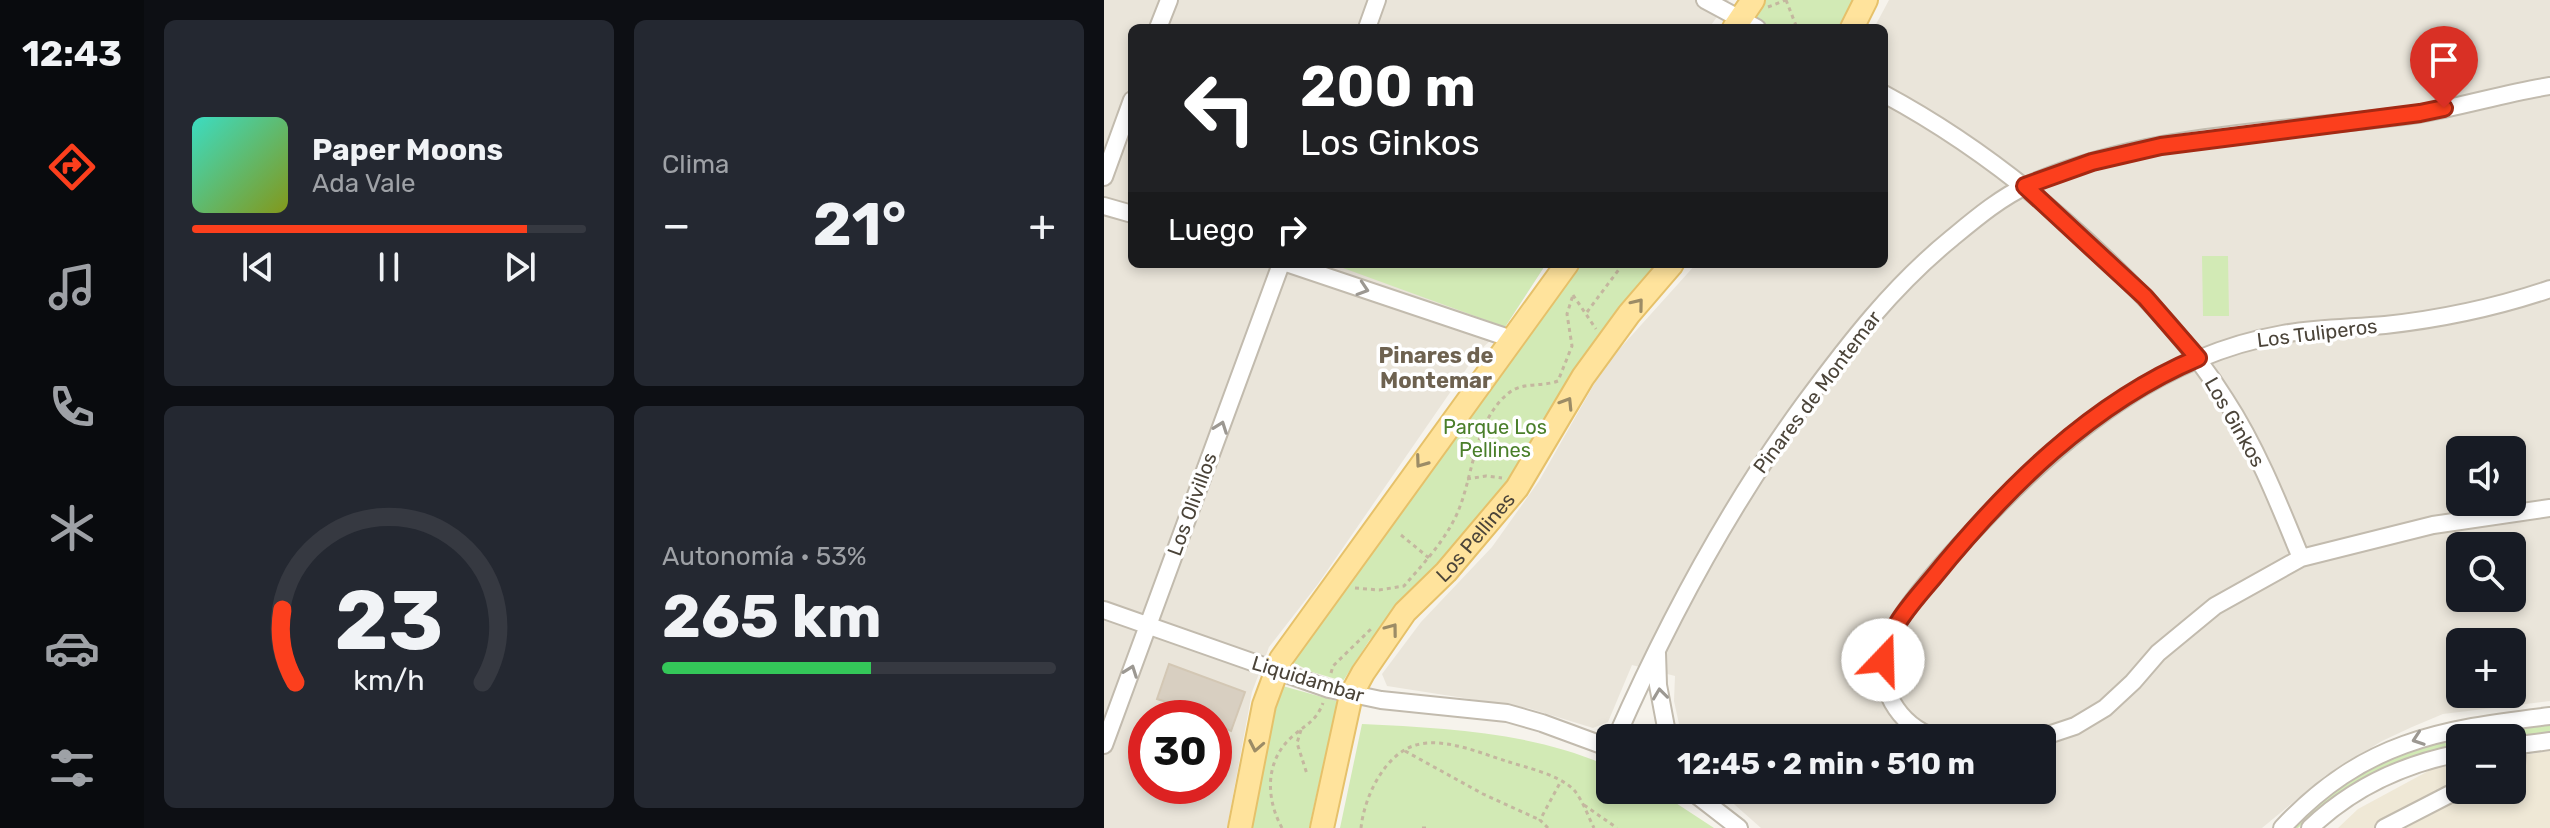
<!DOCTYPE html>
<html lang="es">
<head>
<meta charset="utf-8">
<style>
	:root { --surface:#171b24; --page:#242831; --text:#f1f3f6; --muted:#9ea1a6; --line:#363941; --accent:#fc3f1d }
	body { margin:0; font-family:Rubik,sans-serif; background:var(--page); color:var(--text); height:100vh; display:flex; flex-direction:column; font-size:30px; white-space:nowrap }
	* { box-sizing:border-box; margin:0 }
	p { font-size:26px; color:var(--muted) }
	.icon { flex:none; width:44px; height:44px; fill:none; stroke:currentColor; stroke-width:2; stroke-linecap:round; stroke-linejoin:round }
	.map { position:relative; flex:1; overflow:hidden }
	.panel { display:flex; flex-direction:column; gap:20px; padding:20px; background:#0d0f14; width:960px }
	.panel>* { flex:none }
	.banner { position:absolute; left:24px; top:24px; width:760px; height:244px; border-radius:12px; box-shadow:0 4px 12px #0003; background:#202124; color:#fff; overflow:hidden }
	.buttons { position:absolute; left:1342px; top:436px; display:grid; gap:16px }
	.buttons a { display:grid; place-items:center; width:80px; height:80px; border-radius:12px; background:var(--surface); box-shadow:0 4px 12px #0003; font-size:40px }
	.speed { position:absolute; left:24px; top:700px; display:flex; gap:16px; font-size:40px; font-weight:700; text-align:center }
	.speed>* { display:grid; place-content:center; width:104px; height:104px; border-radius:50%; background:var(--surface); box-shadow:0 4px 12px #0003; line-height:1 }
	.speed .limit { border:12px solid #d22; background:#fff; color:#111 }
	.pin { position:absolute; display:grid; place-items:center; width:68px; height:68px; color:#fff; margin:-82px -34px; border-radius:50% 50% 50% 0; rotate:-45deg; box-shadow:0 0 8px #0007 }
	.pin .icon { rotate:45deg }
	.me { position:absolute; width:88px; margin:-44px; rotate:21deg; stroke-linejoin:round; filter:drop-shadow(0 0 6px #0008) }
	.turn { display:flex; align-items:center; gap:28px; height:168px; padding:0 40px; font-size:36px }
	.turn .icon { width:104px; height:104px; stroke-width:2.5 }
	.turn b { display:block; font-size:56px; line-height:68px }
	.then { display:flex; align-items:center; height:76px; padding:0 40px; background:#0003; gap:16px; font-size:30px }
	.big { font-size:60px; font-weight:700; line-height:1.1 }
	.panel .tile { flex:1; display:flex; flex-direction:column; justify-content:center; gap:12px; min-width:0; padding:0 28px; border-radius:12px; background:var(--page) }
	.panel .dial { align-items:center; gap:0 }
	.dial svg { height:208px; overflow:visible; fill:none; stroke:var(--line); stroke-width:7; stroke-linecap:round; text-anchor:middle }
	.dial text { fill:var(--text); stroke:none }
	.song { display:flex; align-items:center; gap:24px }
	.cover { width:96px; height:96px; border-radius:12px; background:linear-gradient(135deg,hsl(170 70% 55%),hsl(70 70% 35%)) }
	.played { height:8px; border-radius:4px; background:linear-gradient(90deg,var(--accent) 85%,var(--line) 85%) }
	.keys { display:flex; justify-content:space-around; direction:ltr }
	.heat { display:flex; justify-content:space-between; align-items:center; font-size:44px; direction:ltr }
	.charge { height:12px; border-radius:6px; background:linear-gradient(90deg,#34c759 53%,var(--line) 0) }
	.panel .tiles { flex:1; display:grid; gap:20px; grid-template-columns:repeat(2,1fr) }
	.trip { position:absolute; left:492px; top:724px; width:460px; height:80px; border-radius:12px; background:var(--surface); box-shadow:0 4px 12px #0003; font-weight:700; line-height:80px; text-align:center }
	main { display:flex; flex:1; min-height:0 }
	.tabs { display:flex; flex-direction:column; width:144px; justify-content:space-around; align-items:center; background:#090b0e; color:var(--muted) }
	.tabs .icon { width:56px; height:56px }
	.tabs .on { color:var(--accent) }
	.tabs b { font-size:36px; color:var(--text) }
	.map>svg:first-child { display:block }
</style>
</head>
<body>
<main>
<nav class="tabs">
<b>12:43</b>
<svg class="icon on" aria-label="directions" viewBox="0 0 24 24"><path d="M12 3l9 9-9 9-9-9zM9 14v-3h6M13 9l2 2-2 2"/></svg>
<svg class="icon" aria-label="music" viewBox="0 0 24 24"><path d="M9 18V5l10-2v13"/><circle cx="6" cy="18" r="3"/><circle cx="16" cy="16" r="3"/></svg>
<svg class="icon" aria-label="phone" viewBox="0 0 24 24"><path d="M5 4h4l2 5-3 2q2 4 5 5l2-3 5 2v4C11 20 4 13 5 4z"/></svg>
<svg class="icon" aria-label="climate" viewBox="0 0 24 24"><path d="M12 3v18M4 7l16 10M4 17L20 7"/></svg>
<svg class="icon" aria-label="car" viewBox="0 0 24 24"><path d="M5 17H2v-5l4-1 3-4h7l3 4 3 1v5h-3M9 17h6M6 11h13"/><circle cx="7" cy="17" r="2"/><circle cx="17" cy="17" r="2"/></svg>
<svg class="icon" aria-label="filters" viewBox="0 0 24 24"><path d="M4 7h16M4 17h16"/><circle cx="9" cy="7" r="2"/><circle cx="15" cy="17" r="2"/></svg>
</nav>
<section class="panel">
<div class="tiles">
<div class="tile">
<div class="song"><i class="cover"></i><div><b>Paper Moons</b><p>Ada Vale</p></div></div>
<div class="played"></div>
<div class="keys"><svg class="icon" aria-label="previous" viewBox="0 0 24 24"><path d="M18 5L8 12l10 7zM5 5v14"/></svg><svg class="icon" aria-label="pause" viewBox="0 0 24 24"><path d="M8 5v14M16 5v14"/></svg><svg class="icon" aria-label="next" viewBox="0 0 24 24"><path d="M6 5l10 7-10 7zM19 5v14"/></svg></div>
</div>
<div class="tile"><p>Clima</p>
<div class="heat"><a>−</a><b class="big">21°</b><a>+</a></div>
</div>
<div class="tile dial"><svg viewBox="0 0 100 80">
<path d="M14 69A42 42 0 1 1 86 69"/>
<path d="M14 69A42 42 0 0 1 9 41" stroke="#fc3f1d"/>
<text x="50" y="56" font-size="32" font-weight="700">23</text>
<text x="50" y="72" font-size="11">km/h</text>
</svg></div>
<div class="tile"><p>Autonomía · 53%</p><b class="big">265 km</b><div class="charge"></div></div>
</div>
</section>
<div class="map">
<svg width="1446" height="828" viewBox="0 0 1446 828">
	<rect width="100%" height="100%" fill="#f6f3ec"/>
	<!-- residential -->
	<path fill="#eae5da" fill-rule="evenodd" d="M0 0H625L605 28H28V264H442L401 327 374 352 214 584 165 647 148 692 123 828H0ZM42 718H110V786H42Z
		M785 0H1446V701L1339 714 1308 727 1278 741 1221 776 1158 828H657L614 790H938V738H578L570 701 571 676 528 665 504 722 489 728 424 708 283 686 278 674 317 622 388 547 435 481 501 365 592 264H780V28H770ZM1356 450H1408V502H1356ZM1356 546H1408V598H1356ZM1356 642H1408V694H1356Z"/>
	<!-- education -->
	<path fill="#efe8d6" d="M1446 751V828H1234L1254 809 1328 769 1356 764V790H1408V757Z"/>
	<!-- green -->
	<path fill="#d2eab5" d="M658 0H755L741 28H640Z
		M1098 256H1124L1125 316H1099Z
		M228 264H442L401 327Z
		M472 264H558L372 525 265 641 239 681 208 672 188 662Z
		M175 685 236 702 227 729 205 828H145Z
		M258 724C341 728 429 732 506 767V790H552L610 828H236Z
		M1446 724V732L1394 738H1356V743C1295 759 1239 782 1194 828H1185L1230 789 1269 766 1333 739Z"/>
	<!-- building -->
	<path fill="#d8cfc1" stroke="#d3c7b4" stroke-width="2" d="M65 664 141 692 127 731 112 725 114 718 53 699Z"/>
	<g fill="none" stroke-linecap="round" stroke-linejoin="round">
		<!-- minor casing -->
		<g stroke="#c2bbae" stroke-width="20">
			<path id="minor" d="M601 0 653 28
				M54 28 65 0
				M263 28 273 0
				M780 94C862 138 932 192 999 256 1045 300 1087 345 1121 399 1153 448 1175 504 1197 558
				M0 177 28 100
				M0 206 28 214
				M185 264 408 339
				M0 610 225 689 277 700 403 713 438 723 506 748
				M553 653 554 685 564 738
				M512 738C564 620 624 508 700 404 745 343 789 286 848 238 871 219 897 197 924 185 1045 131 1184 132 1313 114 1357 107 1401 93 1446 86
				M832 738C794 725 771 687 782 647 790 616 852 548 877 523 961 434 1055 356 1179 334 1213 328 1247 328 1281 325 1336 319 1393 307 1446 289
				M935 738 971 726 1001 708 1029 682 1054 653 1111 606 1197 558 1329 525 1446 508
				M0 745 177 264
				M1408 746 1446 741
				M1408 784H1411L1413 746
				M586 790 635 828
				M1178 828C1258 742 1335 729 1446 716
				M1206 828C1248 788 1299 764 1356 753
				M1280 828 1348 793 1371 790"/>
		</g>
		<!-- major casing -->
		<g stroke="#e6c16a" stroke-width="26">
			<g id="major">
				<path d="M630 28 649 0"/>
				<path d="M748 28 762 0"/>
				<path d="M136 828 160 705 177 659 463 264"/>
				<path id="s1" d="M218 828 247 695 259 673 301 612 342 572 413 488 479 377 525 314 568 264"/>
			</g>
		</g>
		<!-- path -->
		<path stroke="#c4b79f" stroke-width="3" stroke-dasharray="4 4" stroke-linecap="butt" d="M682 0 693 28
			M664 7 682 0
			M469 295 492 329
			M483 312 519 264
			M355 446 370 459
			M363 479 382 476 398 478
			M297 535 325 558
			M251 588 275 590 300 586C319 564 339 543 352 516 370 478 369 420 406 392 420 382 438 387 454 381L468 346 463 314 469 295
			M227 673 229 666 267 629
			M197 730 193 743 203 774
			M301 751 379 794 436 820
			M480 805 513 828
			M178 828C161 797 161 759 190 735 204 723 212 721 219 703
			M257 828C260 798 280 754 312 745 340 737 376 753 402 761 423 768 454 774 470 790 478 799 484 816 490 828
			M318 828H323
			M444 828 436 820 457 781"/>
		<!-- minor -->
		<use href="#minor" stroke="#fff" stroke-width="16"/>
		<!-- major -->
		<use href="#major" stroke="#ffe39c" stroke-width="22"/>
	</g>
	<!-- one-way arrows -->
	<defs><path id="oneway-chevron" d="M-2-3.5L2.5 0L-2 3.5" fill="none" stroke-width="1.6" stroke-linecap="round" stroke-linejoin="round" transform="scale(2)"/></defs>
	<g stroke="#9c9892">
		<use href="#oneway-chevron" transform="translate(259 289) rotate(18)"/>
		<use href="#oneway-chevron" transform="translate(117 427) rotate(-70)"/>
		<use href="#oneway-chevron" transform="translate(27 671) rotate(-70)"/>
		<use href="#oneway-chevron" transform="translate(556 694) rotate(-97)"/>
		<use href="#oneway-chevron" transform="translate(1314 739) rotate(161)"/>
	</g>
	<g stroke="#9c8c66">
		<use href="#oneway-chevron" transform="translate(534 304) rotate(-51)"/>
		<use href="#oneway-chevron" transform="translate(463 403) rotate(-58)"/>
		<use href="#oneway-chevron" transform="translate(317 462) rotate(126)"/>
		<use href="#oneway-chevron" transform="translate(288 629) rotate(-53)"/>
		<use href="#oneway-chevron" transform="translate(152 746) rotate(101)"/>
	</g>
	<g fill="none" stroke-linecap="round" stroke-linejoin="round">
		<!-- route casing -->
		<g stroke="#a42913" stroke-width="20">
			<path id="route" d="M779 660C785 627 808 603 829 578 901 489 987 403 1094 358L1041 297 921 186 988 162 1057 146 1316 113 1340 108"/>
		</g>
		<!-- route -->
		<use href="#route" stroke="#fc3f1d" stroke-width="14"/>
	</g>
	<g text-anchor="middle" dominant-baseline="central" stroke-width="7" stroke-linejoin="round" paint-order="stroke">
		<!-- street labels -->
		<g font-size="20" fill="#4b4439" stroke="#fff">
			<text transform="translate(1213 333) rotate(-7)">Los Tuliperos</text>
			<text transform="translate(713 392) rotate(-53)">Pinares de Montemar</text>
			<text transform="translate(1131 422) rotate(60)">Los Ginkos</text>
			<text transform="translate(88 504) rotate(-70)">Los Olivillos</text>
			<text stroke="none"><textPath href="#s1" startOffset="338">Los Pellines</textPath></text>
			<text transform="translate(204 679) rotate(17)">Liquidambar</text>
		</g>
		<!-- park labels -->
		<g font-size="20" fill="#4a7f2a" stroke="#fff">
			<text x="391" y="427">Parque Los<tspan x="391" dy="23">Pellines</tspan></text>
		</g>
		<!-- neighbourhood labels -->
		<g font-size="22" font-weight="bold" fill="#6e6250" stroke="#fff">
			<text x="332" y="355">Pinares de<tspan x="332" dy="25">Montemar</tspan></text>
		</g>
	</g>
</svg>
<div class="buttons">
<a><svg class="icon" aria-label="sound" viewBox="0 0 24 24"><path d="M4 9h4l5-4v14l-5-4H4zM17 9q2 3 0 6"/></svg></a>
<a><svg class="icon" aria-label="search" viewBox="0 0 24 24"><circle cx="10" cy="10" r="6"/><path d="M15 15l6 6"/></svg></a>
<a>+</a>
<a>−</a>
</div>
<div class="speed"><div class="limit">30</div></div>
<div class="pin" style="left:1340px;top:108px;background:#d93025"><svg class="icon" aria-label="arrive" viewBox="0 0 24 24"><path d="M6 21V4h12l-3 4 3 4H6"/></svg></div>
<svg class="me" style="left:779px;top:660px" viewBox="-20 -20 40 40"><circle r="19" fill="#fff"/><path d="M0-13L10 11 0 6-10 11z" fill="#fc3f1d"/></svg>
<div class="trip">12:45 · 2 min · 510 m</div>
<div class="banner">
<div class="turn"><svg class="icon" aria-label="left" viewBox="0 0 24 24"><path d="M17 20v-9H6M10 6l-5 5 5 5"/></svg><div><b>200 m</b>Los Ginkos</div></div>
<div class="then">Luego<svg class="icon" aria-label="right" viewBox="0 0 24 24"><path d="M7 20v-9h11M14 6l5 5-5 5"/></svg></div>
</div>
</div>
</main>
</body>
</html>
